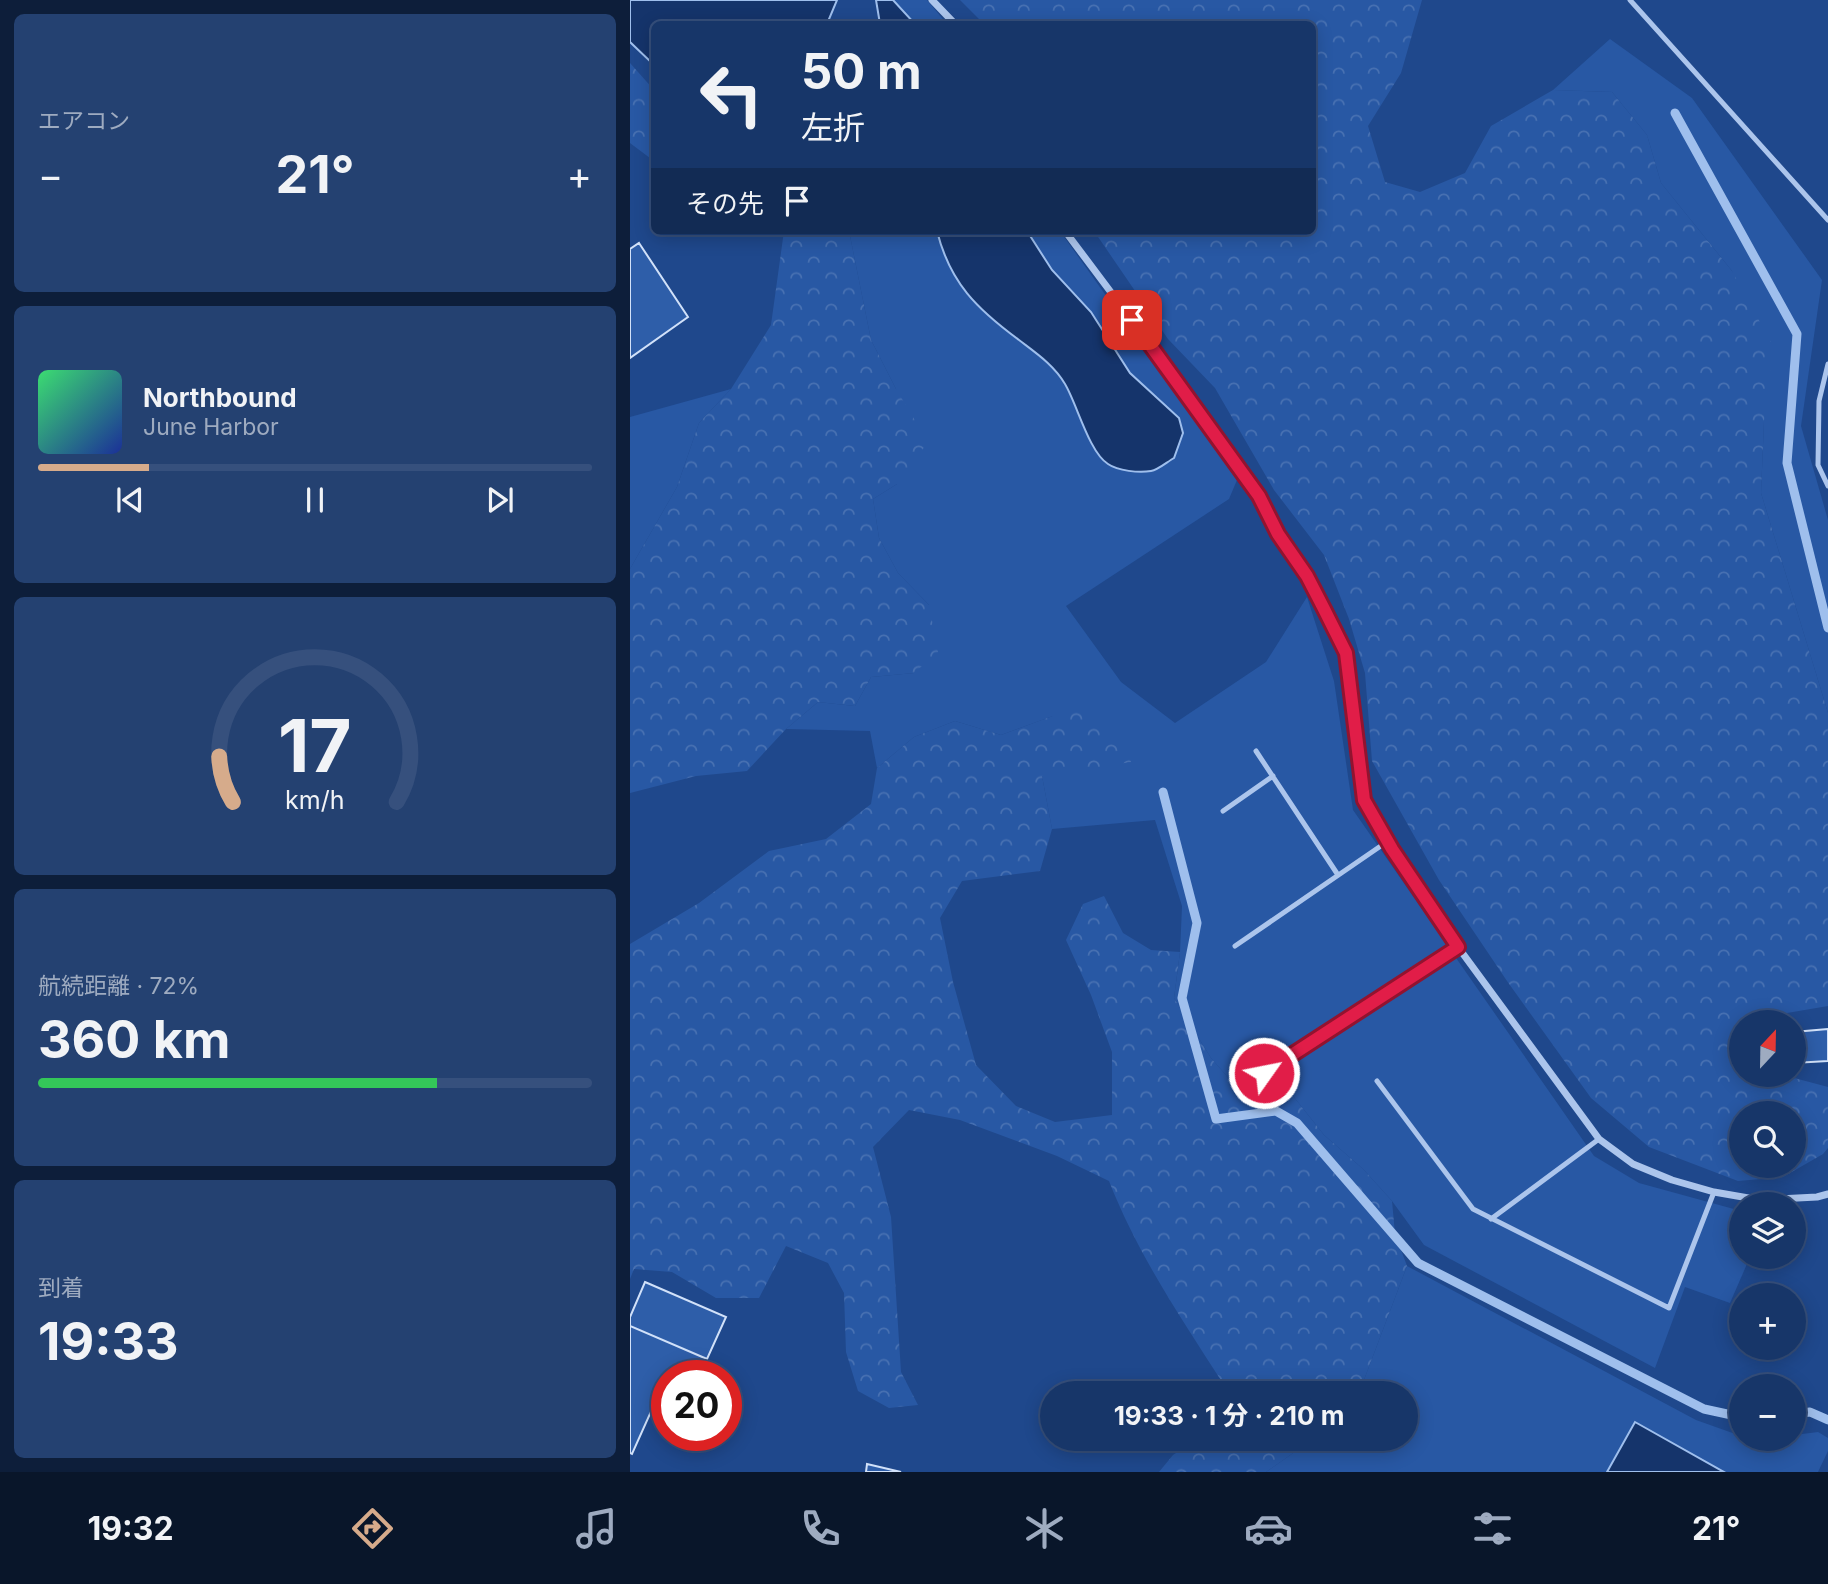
<!DOCTYPE html>
<html lang="ja">
<head>
<meta charset="utf-8">
<style>
	:root { --surface:#173669; --page:#244171; --text:#f1f3f6; --muted:#9eabc0; --line:#36507d; --accent:#d6ab8b }
	body { margin:0; font-family:Inter,"Noto Sans JP",sans-serif; background:var(--page); color:var(--text); height:100vh; display:flex; flex-direction:column; font-size:26px; white-space:nowrap }
	* { box-sizing:border-box; margin:0 }
	p { font-size:23px; color:var(--muted) }
	.icon { flex:none; width:38px; height:38px; fill:none; stroke:currentColor; stroke-width:2; stroke-linecap:round; stroke-linejoin:round }
	.map { position:relative; flex:1; overflow:hidden }
	.sheet { display:flex; flex-direction:column; gap:14px; padding:14px; background:#0d1e3a; width:630px }
	.sheet>* { flex:none }
	.guide { position:absolute; left:21px; top:21px; width:665px; height:214px; border-radius:10px; box-shadow:0 4px 18px #0003,0 0 0 2px var(--line); background:#173669; color:var(--text); overflow:hidden }
	.needle { width:46px; rotate:22deg }
	.controls { position:absolute; left:1099px; top:1010px; display:grid; gap:14px }
	.controls a { display:grid; place-items:center; width:77px; height:77px; border-radius:50%; background:var(--surface); box-shadow:0 4px 18px #0003,0 0 0 2px var(--line); font-size:35px }
	.speed { position:absolute; left:21px; top:1360px; display:flex; gap:14px; font-size:35px; font-weight:700; text-align:center }
	.speed>* { display:grid; place-content:center; width:91px; height:91px; border-radius:50%; background:var(--surface); box-shadow:0 4px 18px #0003,0 0 0 2px var(--line); line-height:1 }
	.speed .limit { border:10px solid #d22; background:#fff; color:#111 }
	.pin { position:absolute; display:grid; place-items:center; width:60px; height:60px; color:#fff; margin:-30px; border-radius:14px; box-shadow:0 4px 10px #0006 }
	.me { position:absolute; width:77px; margin:-38px; rotate:57deg; stroke-linejoin:round; filter:drop-shadow(0 0 5px #0008) }
	.turn { display:flex; align-items:center; gap:24px; height:147px; padding:0 35px; font-size:32px }
	.turn .icon { width:91px; height:91px; stroke-width:2.5 }
	.turn b { display:block; font-size:49px; line-height:60px }
	.then { display:flex; align-items:center; height:66px; padding:0 35px; background:#0003; gap:14px; font-size:26px }
	.big { font-size:52px; font-weight:700; line-height:1.1 }
	.sheet .tile { flex:1; display:flex; flex-direction:column; justify-content:center; gap:10px; min-width:0; padding:0 24px; border-radius:10px; background:var(--page) }
	.sheet .dial { align-items:center; gap:0 }
	.dial svg { height:182px; overflow:visible; fill:none; stroke:var(--line); stroke-width:7; stroke-linecap:round; text-anchor:middle }
	.dial text { fill:var(--text); stroke:none }
	.song { display:flex; align-items:center; gap:21px }
	.cover { width:84px; height:84px; border-radius:10px; background:linear-gradient(135deg,hsl(140 70% 55%),hsl(230 70% 35%)) }
	.played { height:7px; border-radius:4px; background:linear-gradient(90deg,var(--accent) 20%,var(--line) 20%) }
	.keys { display:flex; justify-content:space-around; direction:ltr }
	.heat { display:flex; justify-content:space-between; align-items:center; font-size:38px; direction:ltr }
	.charge { height:10px; border-radius:5px; background:linear-gradient(90deg,#34c759 72%,var(--line) 0) }
	.trip { position:absolute; left:410px; top:1381px; width:378px; height:70px; border-radius:35px; background:var(--surface); box-shadow:0 4px 18px #0003,0 0 0 2px var(--line); font-weight:700; line-height:70px; text-align:center }
	.menu { display:flex; height:112px; justify-content:space-around; align-items:center; background:#09162a; color:var(--muted) }
	.menu .icon { width:49px; height:49px }
	.menu .on { color:var(--accent) }
	.menu b { font-size:32px; color:var(--text) }
	main { display:flex; flex:1; min-height:0 }
	.map>svg:first-child { display:block }
</style>
</head>
<body>
<main>
<section class="sheet">
<div class="tile"><p>エアコン</p>
<div class="heat"><a>−</a><b class="big">21°</b><a>+</a></div>
</div>
<div class="tile">
<div class="song"><i class="cover"></i><div><b>Northbound</b><p>June Harbor</p></div></div>
<div class="played"></div>
<div class="keys"><svg class="icon" aria-label="previous" viewBox="0 0 24 24"><path d="M18 5L8 12l10 7zM5 5v14"/></svg><svg class="icon" aria-label="pause" viewBox="0 0 24 24"><path d="M8 5v14M16 5v14"/></svg><svg class="icon" aria-label="next" viewBox="0 0 24 24"><path d="M6 5l10 7-10 7zM19 5v14"/></svg></div>
</div>
<div class="tile dial"><svg viewBox="0 0 100 80">
<path d="M14 69A42 42 0 1 1 86 69"/>
<path d="M14 69A42 42 0 0 1 8 49" stroke="#d6ab8b"/>
<text x="50" y="56" font-size="32" font-weight="700">17</text>
<text x="50" y="72" font-size="11">km/h</text>
</svg></div>
<div class="tile"><p>航続距離 · 72%</p><b class="big">360 km</b><div class="charge"></div></div>
<div class="tile"><p>到着</p><b class="big">19:33</b></div>
</section>
<div class="map">
<svg width="1198" height="1472" viewBox="0 0 1198 1472">
	<defs>
		<pattern id="forest-crowns" width="20" height="18" patternUnits="userSpaceOnUse" patternTransform="scale(1.75)"><rect width="20" height="18" fill="#2858a4"/><path d="M2 6a3 3 0 1 1 6 0M12 15a3 3 0 1 1 6 0" fill="none" stroke="#4871b2"/></pattern>
	</defs>
	<rect width="100%" height="100%" fill="#1f488c"/>
	<!-- grass -->
	<path fill="#2858a4" d="M263 0H297L317 24H285Z
		M980 39 1062 98 1192 280 1171 426 1198 520V713L1131 493 1134 421 1102 271 1031 183 1017 135 982 92 923 90Z
		M219 231H307C320 282 345 306 386 338 397 346 411 354 420 365 439 387 449 414 461 441L531 400 500 373 461 312 422 270 397 231H430L607 480 599 499 436 606 491 682 545 723 636 662 677 597 704 681 723 810 964 1156 1009 1183 1111 1211V1256L1120 1257 1100 1303 1055 1287 1025 1368 794 1245 762 1201 733 1169 694 1135 663 1096 630 1101 601 1081 581 1058 544 998 550 952 552 906 525 820 422 829 412 776 423 716 371 735 325 721 284 737 247 768 240 731 156 729 188 702 225 706 241 677 284 673 299 605 268 573 249 538 243 499 267 484 266 389 241 340Z
		M101 389 69 423 47 487 0 569V417Z
		M777 1266 1066 1420 1111 1436V1438H1164V1435L1188 1432 1198 1438V1451L1188 1472H636L683 1439 775 1438V1393H729Z"/>
	<!-- forest -->
	<path fill="url(#forest-crowns)" fill-rule="evenodd" d="M330 0H792L771 73 738 126 755 182 790 192 835 173 861 126 923 90 982 92 1017 135 1031 183 1102 271 1143 346 1134 421 1131 493 1198 713V1006L1145 1015 1142 1022H1111V1074L1153 1075 1198 1087V1148L1193 1154 1153 1177 1108 1181 1019 1147 961 1098 877 981 809 880 742 761 735 673 719 619 694 555 644 490 585 388 538 339 464 231H682V24H354ZM1164 1113V1166H1111V1113Z
		M0 63 24 90V161L0 143Z
		M154 231H219L241 340 266 389 298 442 267 484 243 499 249 538 268 573 299 605 308 652 284 673 241 677 225 706 188 702 156 729 117 771 66 776 0 793V569L47 487 69 423 101 389 141 325Z
		M447 707 496 741 501 762 412 776 422 829 410 871 332 881 310 918 323 982 346 1065 386 1106 425 1122 482 1115V1052L461 995 436 940 453 904 474 896 493 933 521 950 550 952 544 998 581 1058 601 1081 630 1101 663 1096 694 1135 733 1169 762 1201 765 1234 777 1266 729 1393H594V1385C551 1318 508 1255 479 1181L427 1156 330 1120 279 1110 243 1147 261 1217 271 1372 288 1405 259 1408 228 1391 216 1352 214 1293 198 1263 156 1246 129 1298H86L42 1272 4 1269 0 1279V944L69 903 139 851 196 839 241 804 247 768 284 737 325 721 371 735Z
		M567 1439V1438L683 1439 636 1472H529L543 1455Z"/>
	<!-- water -->
	<path fill="#15346b" stroke="#9fbfed" stroke-width="2" d="M0 0H207L197 24H24V65L0 42Z
		M246 0H263L285 24H250Z
		M307 231H397L422 270 461 312 500 373 549 418 553 433 544 458C537 462 528 470 521 471 509 473 488 471 478 464 459 452 447 404 435 384 424 365 406 353 389 340 347 309 320 283 307 231Z
		M1005 1422 1094 1472H977Z"/>
	<g fill="none" stroke-linecap="round" stroke-linejoin="round">
		<!-- stream -->
		<path stroke="#9fbfed" stroke-width="9" d="M1045 113 1167 334 1157 463 1198 628
			M533 792 567 923 552 998 586 1119 646 1111 667 1123 788 1263 1074 1409 1111 1417
			M1164 1414 1180 1412 1198 1420"/>
	</g>
	<!-- building -->
	<path fill="#2e5ea9" stroke="#d1e1f9" stroke-width="2" d="M9 243 58 317 0 358V249Z
		M1198 1029V1061L1164 1063V1032Z
		M15 1282 96 1317 77 1359 0 1326V1317Z
		M0 1326 77 1359 71 1376H37V1414L23 1407 2 1454 0 1453Z
		M237 1464 271 1472H236Z"/>
	<g fill="none" stroke-linecap="round" stroke-linejoin="round">
		<!-- lane -->
		<path stroke="#acc5ec" stroke-width="5" d="M1000 0 1198 220
			M1198 364 1189 401 1188 465 1198 486
			M626 751 708 875
			M593 811 643 776
			M605 946 758 841
			M634 1073 828 947
			M747 1081 843 1209 1039 1308 1084 1192
			M861 1219 969 1139"/>
		<!-- street -->
		<path stroke="#acc5ec" stroke-width="7" d="M302 0 325 24
			M435 231 528 355 629 496 648 534 677 576 716 653 734 800 763 849 828 947 969 1139 1003 1164 1042 1180 1084 1192 1130 1200 1187 1197 1198 1194"/>
	</g>
	<g fill="none" stroke-linecap="round" stroke-linejoin="round">
		<!-- route casing -->
		<g stroke="#92132f" stroke-width="18">
			<path id="route" d="M502 320 629 496 648 534 677 576 694 609 716 653 734 800 762 849 828 947 634 1073"/>
		</g>
		<!-- route -->
		<use href="#route" stroke="#e11d48" stroke-width="12"/>
	</g>
</svg>
<div class="controls">
<a><svg class="needle" viewBox="-14 -14 28 28"><path d="M0-13l5 13h-10z" fill="#e53935"/><path d="M0 13l5-13h-10z" fill="#9eabc0"/></svg></a>
<a><svg class="icon" aria-label="search" viewBox="0 0 24 24"><circle cx="10" cy="10" r="6"/><path d="M15 15l6 6"/></svg></a>
<a><svg class="icon" aria-label="layers" viewBox="0 0 24 24"><path d="M12 4l9 5-9 5-9-5zM3 14l9 5 9-5"/></svg></a>
<a>+</a>
<a>−</a>
</div>
<div class="speed"><div class="limit">20</div></div>
<div class="pin" style="left:502px;top:320px;background:#d93025"><svg class="icon" aria-label="arrive" viewBox="0 0 24 24"><path d="M6 21V4h12l-3 4 3 4H6"/></svg></div>
<svg class="me" style="left:634px;top:1073px" viewBox="-20 -20 40 40"><circle r="17" fill="#e11d48" stroke="#fff" stroke-width="3"/><path d="M0-11L8 9 0 5-8 9z" fill="#fff"/></svg>
<div class="trip">19:33 · 1 分 · 210 m</div>
<div class="guide">
<div class="turn"><svg class="icon" aria-label="left" viewBox="0 0 24 24"><path d="M17 20v-9H6M10 6l-5 5 5 5"/></svg><div><b>50 m</b>左折</div></div>
<div class="then">その先<svg class="icon" aria-label="arrive" viewBox="0 0 24 24"><path d="M6 21V4h12l-3 4 3 4H6"/></svg></div>
</div>
</div>
</main>
<nav class="menu">
<b>19:32</b>
<svg class="icon on" aria-label="directions" viewBox="0 0 24 24"><path d="M12 3l9 9-9 9-9-9zM9 14v-3h6M13 9l2 2-2 2"/></svg>
<svg class="icon" aria-label="music" viewBox="0 0 24 24"><path d="M9 18V5l10-2v13"/><circle cx="6" cy="18" r="3"/><circle cx="16" cy="16" r="3"/></svg>
<svg class="icon" aria-label="phone" viewBox="0 0 24 24"><path d="M5 4h4l2 5-3 2q2 4 5 5l2-3 5 2v4C11 20 4 13 5 4z"/></svg>
<svg class="icon" aria-label="climate" viewBox="0 0 24 24"><path d="M12 3v18M4 7l16 10M4 17L20 7"/></svg>
<svg class="icon" aria-label="car" viewBox="0 0 24 24"><path d="M5 17H2v-5l4-1 3-4h7l3 4 3 1v5h-3M9 17h6M6 11h13"/><circle cx="7" cy="17" r="2"/><circle cx="17" cy="17" r="2"/></svg>
<svg class="icon" aria-label="filters" viewBox="0 0 24 24"><path d="M4 7h16M4 17h16"/><circle cx="9" cy="7" r="2"/><circle cx="15" cy="17" r="2"/></svg>
<b>21°</b>
</nav>
</body>
</html>
